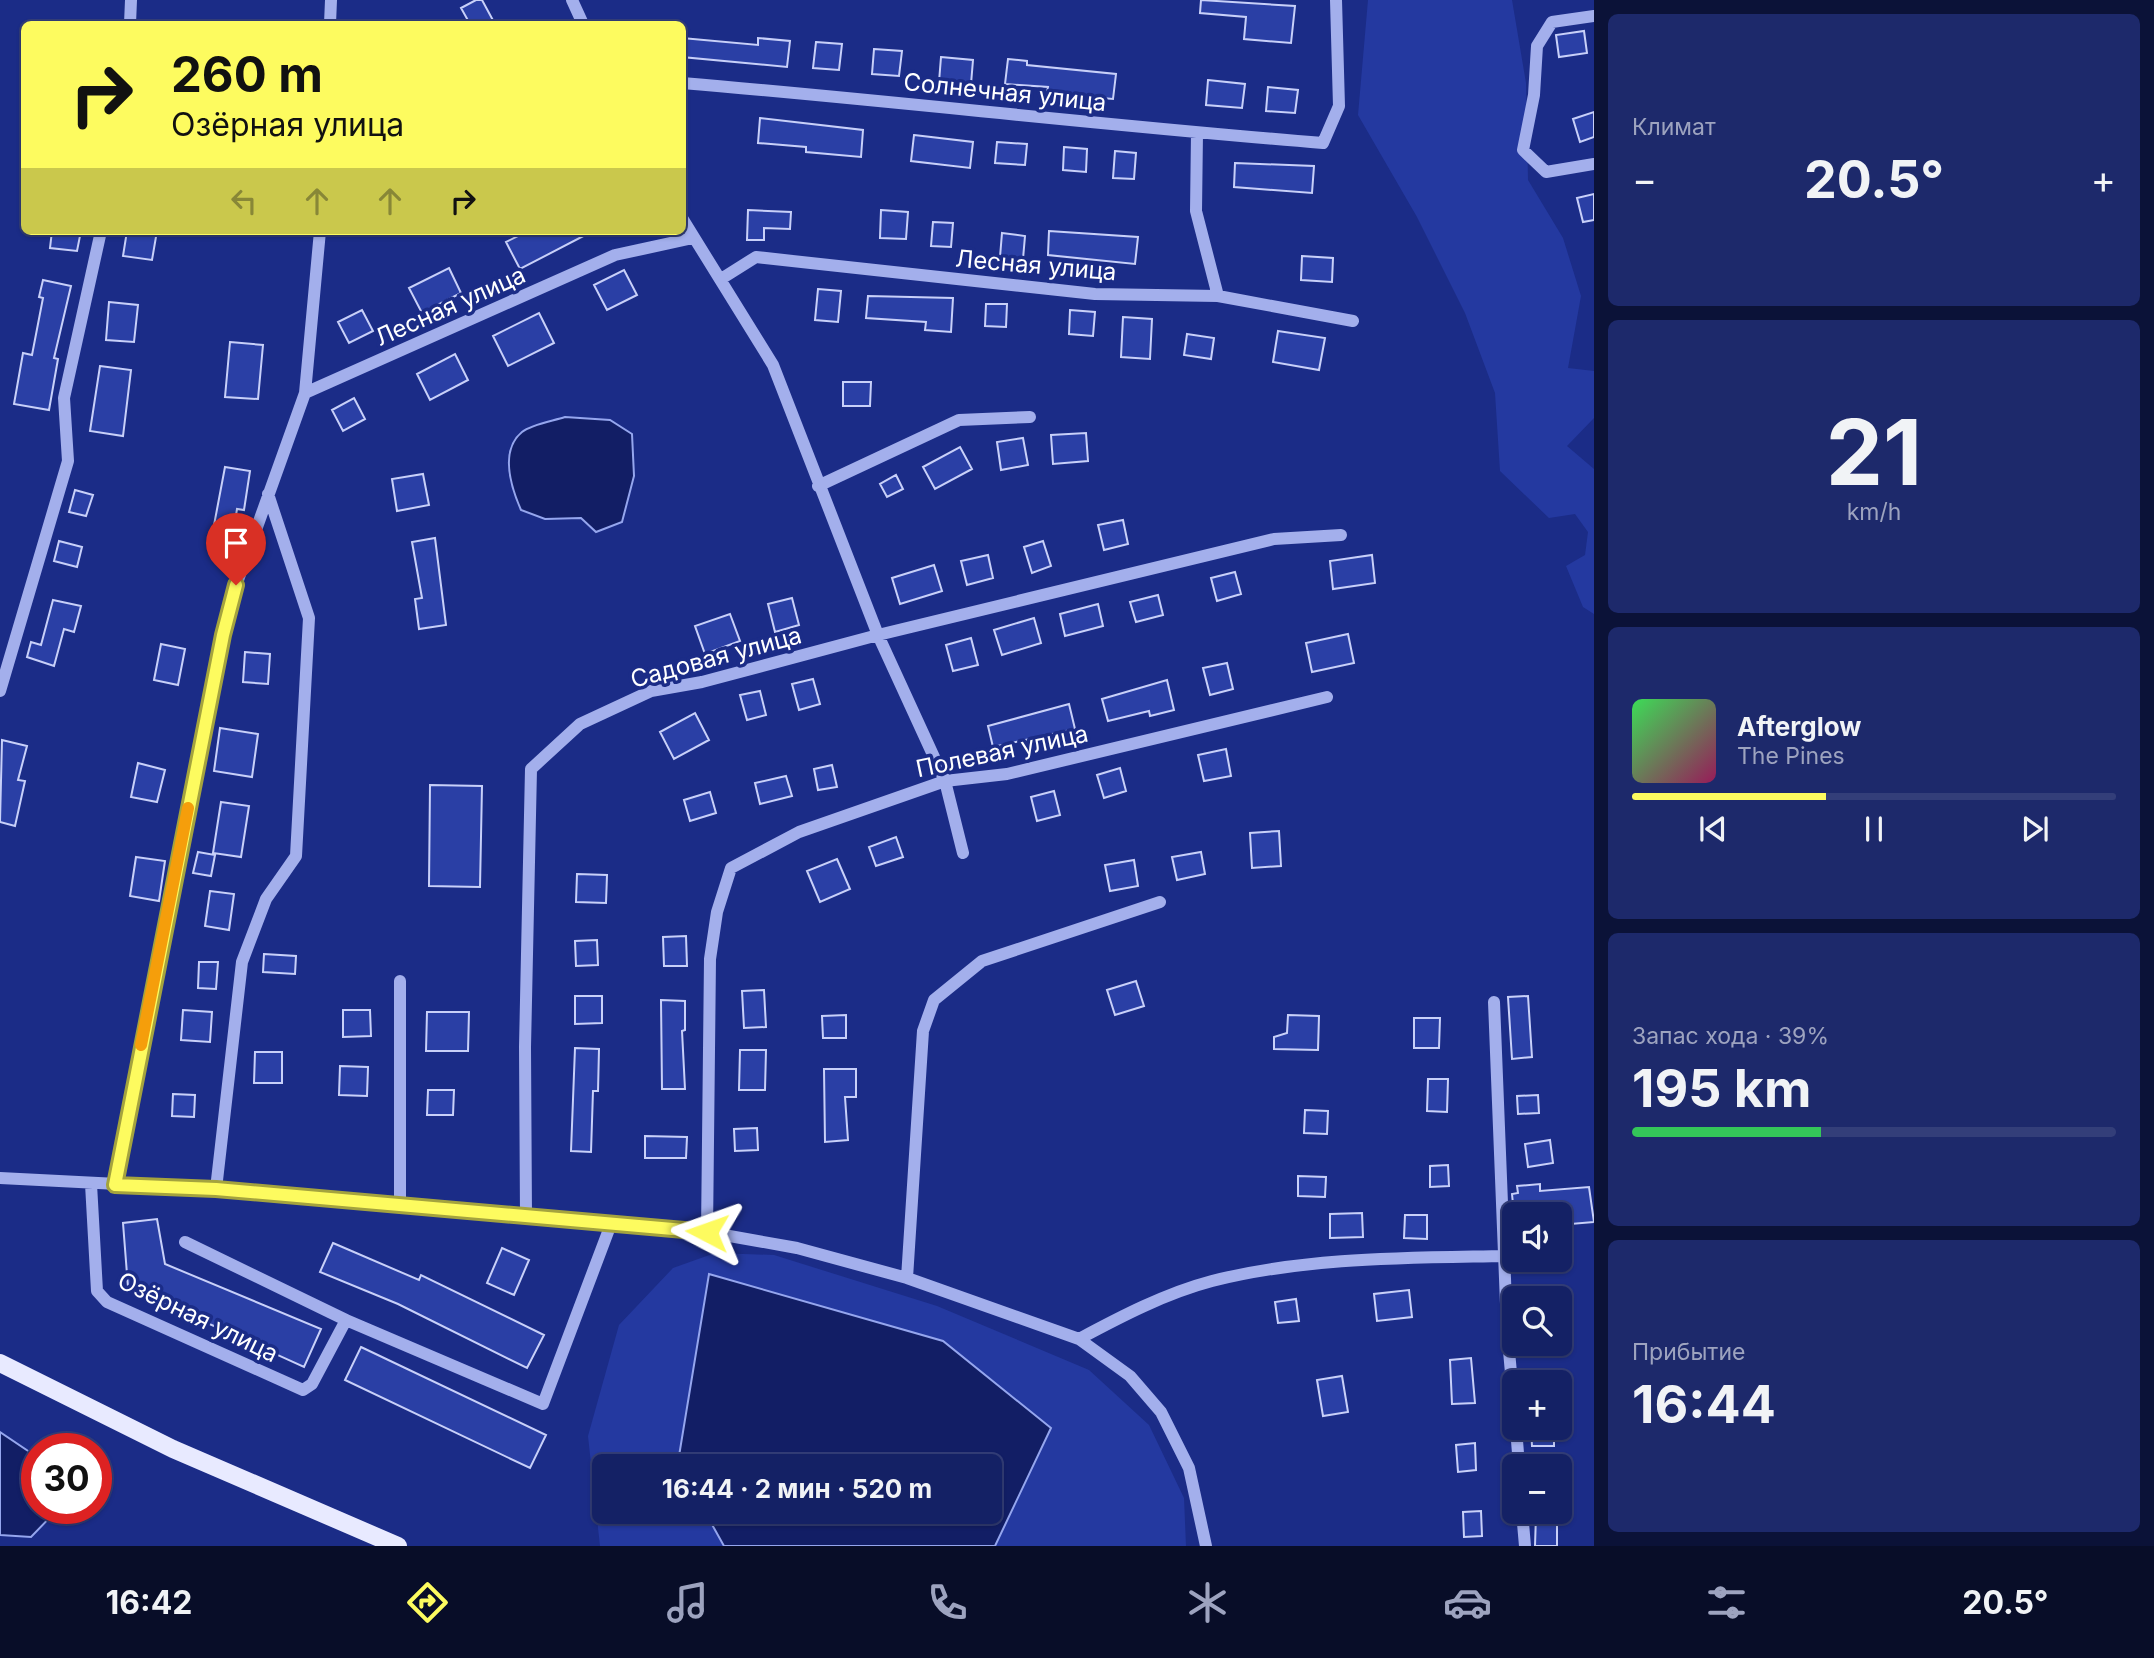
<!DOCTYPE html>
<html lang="ru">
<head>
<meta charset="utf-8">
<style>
	:root { --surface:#142165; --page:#1d296b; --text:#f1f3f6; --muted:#9da3bf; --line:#333e79; --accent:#fdfb5f }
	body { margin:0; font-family:Inter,sans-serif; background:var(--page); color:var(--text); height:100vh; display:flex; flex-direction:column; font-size:26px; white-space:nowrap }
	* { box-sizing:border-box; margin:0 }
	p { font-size:23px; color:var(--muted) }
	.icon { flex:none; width:38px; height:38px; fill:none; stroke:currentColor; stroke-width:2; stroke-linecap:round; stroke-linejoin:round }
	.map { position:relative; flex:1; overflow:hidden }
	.panel { display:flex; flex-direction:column; gap:14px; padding:14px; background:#0b1238; width:560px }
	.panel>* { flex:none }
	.banner { position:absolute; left:21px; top:21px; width:665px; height:214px; border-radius:10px; box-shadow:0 2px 5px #0004,0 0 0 2px var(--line); background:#fdfb5f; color:#111; overflow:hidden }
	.controls { position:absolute; left:1502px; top:1202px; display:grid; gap:14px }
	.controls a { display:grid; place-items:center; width:70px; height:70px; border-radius:10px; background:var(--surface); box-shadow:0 2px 5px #0004,0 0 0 2px var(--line); font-size:35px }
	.speed { position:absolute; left:21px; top:1433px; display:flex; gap:14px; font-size:35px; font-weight:700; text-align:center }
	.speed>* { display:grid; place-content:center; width:91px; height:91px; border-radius:50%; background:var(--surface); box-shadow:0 2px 5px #0004,0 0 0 2px var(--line); line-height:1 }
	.speed .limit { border:10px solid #d22; background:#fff; color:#111 }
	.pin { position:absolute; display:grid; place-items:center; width:60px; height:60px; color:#fff; margin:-72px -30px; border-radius:50% 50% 50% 0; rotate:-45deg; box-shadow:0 0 7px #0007 }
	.pin .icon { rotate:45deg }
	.me { position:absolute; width:77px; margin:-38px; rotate:274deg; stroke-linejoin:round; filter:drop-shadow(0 0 5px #0008) }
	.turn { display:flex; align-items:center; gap:24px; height:147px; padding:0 35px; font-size:32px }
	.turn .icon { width:91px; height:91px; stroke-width:2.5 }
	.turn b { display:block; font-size:49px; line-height:60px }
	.lanes { display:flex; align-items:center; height:66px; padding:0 35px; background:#0003; justify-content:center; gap:35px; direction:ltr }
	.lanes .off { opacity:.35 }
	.big { font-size:52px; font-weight:700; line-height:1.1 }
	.panel .widget { flex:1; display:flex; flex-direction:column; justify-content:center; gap:10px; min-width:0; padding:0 24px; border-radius:10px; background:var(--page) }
	.panel .dial { align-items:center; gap:0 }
	.dial b { font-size:91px; line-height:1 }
	.song { display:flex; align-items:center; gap:21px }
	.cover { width:84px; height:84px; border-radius:10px; background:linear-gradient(135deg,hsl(130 70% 55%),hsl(330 70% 35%)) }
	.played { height:7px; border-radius:4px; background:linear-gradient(90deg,var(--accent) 40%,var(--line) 40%) }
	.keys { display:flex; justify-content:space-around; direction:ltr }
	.heat { display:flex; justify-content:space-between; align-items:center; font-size:38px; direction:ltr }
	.charge { height:10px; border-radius:5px; background:linear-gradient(90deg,#34c759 39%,var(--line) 0) }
	.trip { position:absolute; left:592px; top:1454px; width:410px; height:70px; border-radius:10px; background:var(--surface); box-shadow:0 2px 5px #0004,0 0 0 2px var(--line); font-weight:700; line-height:70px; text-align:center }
	.tab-bar { display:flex; height:112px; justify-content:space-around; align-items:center; background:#080d28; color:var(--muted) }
	.tab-bar .icon { width:49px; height:49px }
	.tab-bar .active { color:var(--accent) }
	.tab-bar b { font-size:32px; color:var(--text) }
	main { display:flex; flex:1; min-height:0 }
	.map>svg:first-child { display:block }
</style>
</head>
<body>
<main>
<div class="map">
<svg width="1594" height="1546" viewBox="0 0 1594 1546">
	<rect width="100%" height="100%" fill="#1b2c87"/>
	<!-- green -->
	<path fill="#2439a0" d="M1368 0H1512L1526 83 1528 180 1563 238 1581 296 1568 368 1594 371V418L1567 446 1594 469V614L1583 607 1566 566 1585 555 1588 532 1575 514 1549 518 1500 471 1495 393 1465 313 1417 217 1358 115Z
		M715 1253 774 1255 937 1306 1089 1370 1149 1425 1184 1498 1186 1546H995L1050 1428 710 1275 678 1462 680 1466H604V1512H705L724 1546H600L588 1436 619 1325 673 1268Z"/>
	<!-- water -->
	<path fill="#121e65" stroke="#95a6ee" stroke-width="2" d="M565 417 610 420 632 434 634 476 622 522 596 532 581 518 545 519 521 510C511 487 499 451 522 432 532 424 553 421 565 417Z
		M709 1274 943 1341 1051 1428 995 1546H724L705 1512H989V1466H680L678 1462Z
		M0 1432 37 1457V1508L58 1509 31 1537 0 1535Z"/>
	<!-- building -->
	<path fill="#2a3fa5" stroke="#c8d0f9" stroke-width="2" d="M476 0H482L495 24H470L461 8Z
		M1201 0 1295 6 1291 43 1244 39 1246 17 1200 13Z
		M1584 31 1587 53 1559 57 1556 35Z
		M682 38 758 45V38L790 41 787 67 682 57Z
		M816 42 842 44 839 70 813 68Z
		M874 49 902 51 899 76 872 74Z
		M941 57 973 60 971 84 939 82Z
		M1008 59 1027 61V65L1116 74 1113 99 1047 93 1048 87 1005 84Z
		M1208 80 1245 84 1242 108 1206 105Z
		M1268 87 1298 90 1295 113 1266 111Z
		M1594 112V137L1580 142 1573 119Z
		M760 118 863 130 861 157 806 152V147L758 143Z
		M914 135 973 142 970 168 911 161Z
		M997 142 1027 144 1025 165 995 163Z
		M1064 147 1087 149 1086 172 1063 170Z
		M1115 151 1136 153 1134 179 1113 178Z
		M1235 163 1314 166 1312 193 1234 187Z
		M1594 194V220L1583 222 1577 198Z
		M748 210 791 212 790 229 764 228V240H747Z
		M881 210 908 212 906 239 880 238Z
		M933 222 953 223 951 247 931 246Z
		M52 231H81L77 251 50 248Z
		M127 231H157L152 260 123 256Z
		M528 231H593L520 269 506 242Z
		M1049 231 1138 237 1135 264 1048 255Z
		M1002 233 1025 236 1023 259 1000 257Z
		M1302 256 1333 258 1332 282 1301 280Z
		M449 268 461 293 422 313 409 288Z
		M624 270 637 295 607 310 594 285Z
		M43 280 71 286 54 358 58 359 49 410 14 404 23 353 32 355 43 298 39 297Z
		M818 289 841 291 838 322 815 320Z
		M868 296 953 298 951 332 925 330 926 322 866 318Z
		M109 302 138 305 134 342 106 340Z
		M986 304H1007L1006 327 985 326Z
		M362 310 373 331 349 343 338 322Z
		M1070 310 1095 312 1093 336 1069 334Z
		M539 313 554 343 508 366 493 336Z
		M1123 317 1152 319 1150 359 1121 357Z
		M1278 331 1325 338 1319 370 1273 362Z
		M1187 334 1214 338 1211 359 1184 355Z
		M230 342 263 345 258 399 225 397Z
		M455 354 468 380 430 400 417 374Z
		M100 366 131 370 123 436 90 431Z
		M843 382H871L870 406H843Z
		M354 398 365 419 343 431 332 410Z
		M1086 433 1088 461 1053 464 1051 435Z
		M1023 438 1028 465 1001 470 997 442Z
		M960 447 972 469 935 489 923 467Z
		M225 467 250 471 244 510 237 509 231 545 211 541Z
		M423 474 429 505 397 511 392 479Z
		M896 475 903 489 887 497 880 484Z
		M75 490 93 495 86 516 69 512Z
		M1123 520 1128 544 1104 550 1098 525Z
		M435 538 446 625 419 629 415 599 422 598 412 542Z
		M59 541 82 547 77 567 54 561Z
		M1043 541 1051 566 1032 573 1024 547Z
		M988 555 993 578 967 585 961 561Z
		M1372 555 1375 583 1333 589 1330 561Z
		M934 565 942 591 900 604 892 578Z
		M1235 572 1241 594 1217 601 1211 578Z
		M1158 595 1163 615 1136 622 1130 602Z
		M792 598 799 625 775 632 768 604Z
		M53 600 81 606 74 632 64 629 54 666 27 657 31 642 41 645Z
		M1098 604 1103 626 1065 636 1060 614Z
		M730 614 740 641 705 654 695 626Z
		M1034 618 1041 643 1002 655 994 630Z
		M1348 634 1354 663 1312 672 1306 643Z
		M971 638 978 665 953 671 946 645Z
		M161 644 185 649 178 685 154 680Z
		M245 652 270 654 268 684 243 682Z
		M1227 663 1233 689 1210 695 1203 668Z
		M813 679 820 704 799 710 792 684Z
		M1167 680 1174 710 1150 716 1149 711 1108 721 1102 699Z
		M760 691 766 715 747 720 740 695Z
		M1069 704 1075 729 993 747 988 726Z
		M695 713 709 740 674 759 660 732Z
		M220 728 258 734 252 777 214 771Z
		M2 740 27 746 18 780 25 781 15 826 0 822Z
		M1226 749 1231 776 1204 781 1198 755Z
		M138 763 165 770 157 802 131 797Z
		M832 765 837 787 818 790 814 769Z
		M1120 768 1126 791 1104 798 1097 775Z
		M786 776 792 796 760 804 755 783Z
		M430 785 482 786 480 887 429 886Z
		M1054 791 1060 815 1037 821 1031 797Z
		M710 792 716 813 690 821 684 800Z
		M221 802 249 806 241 857 213 853Z
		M1279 831 1281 866 1252 868 1250 833Z
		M896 837 903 857 876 866 869 847Z
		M198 852 215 855 211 876 193 873Z
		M1201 852 1205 874 1177 880 1172 857Z
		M136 857 165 861 159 901 130 896Z
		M837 859 850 889 820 902 807 871Z
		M1134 860 1138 886 1110 891 1105 865Z
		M577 874 607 875 606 903 576 902Z
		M210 891 234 894 229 930 205 926Z
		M686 936 687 966H664L663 937Z
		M597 940 598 965 576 966 575 941Z
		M264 954 296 956 295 974 263 972Z
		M199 962H218L216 989 198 988Z
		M1136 981 1144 1006 1115 1015 1107 990Z
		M764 990 766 1027 744 1028 742 991Z
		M575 996H602V1023L575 1024Z
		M1528 996 1532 1057 1512 1059 1508 997Z
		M661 1000 685 1001V1030L682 1031 685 1089H662Z
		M183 1010 212 1012 210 1042 181 1040Z
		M343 1010H370L371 1036 343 1037Z
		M427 1012H469L468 1051H426Z
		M846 1015V1038H823L822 1016Z
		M1288 1015 1319 1016 1318 1050 1274 1049V1037L1287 1033Z
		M1414 1018H1440L1439 1048H1414Z
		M575 1048 599 1049 598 1091H593L591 1152 571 1151Z
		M740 1050H766L765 1090H739Z
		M255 1052H282V1083H254Z
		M340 1066 368 1067 367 1096 339 1095Z
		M824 1069H856V1097H845L848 1140 825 1142Z
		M1428 1079H1448L1447 1112 1427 1111Z
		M428 1090H454L453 1115H427Z
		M173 1094 195 1095 194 1117 172 1116Z
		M1538 1095 1539 1113 1518 1114 1517 1096Z
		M1305 1110 1328 1111 1327 1134 1304 1133Z
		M757 1128 758 1150 735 1151 734 1129Z
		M645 1136 687 1137 686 1158H645Z
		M1550 1140 1553 1163 1528 1167 1525 1144Z
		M1448 1165 1449 1186 1430 1187V1166Z
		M1298 1176 1326 1177 1325 1197 1298 1196Z
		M1540 1184V1191L1589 1187 1594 1222 1559 1225V1214H1554L1553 1202 1513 1204 1512 1194 1518 1193 1517 1186Z
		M1362 1213 1363 1237 1330 1238V1214Z
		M1405 1215H1427V1239L1404 1238Z
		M157 1219 165 1264 321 1329 304 1367 128 1287 123 1223Z
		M333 1243 419 1280 421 1275 544 1335 527 1368 398 1304 320 1272Z
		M502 1248 529 1260 514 1295 487 1283Z
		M1409 1290 1412 1317 1377 1321 1374 1294Z
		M1296 1299 1299 1321 1278 1323 1275 1302Z
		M361 1347 546 1435 530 1468 345 1380Z
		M1471 1358 1475 1403 1452 1404 1450 1360Z
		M1342 1376 1348 1412 1323 1416 1317 1380Z
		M1531 1428H1554V1446H1532Z
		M1475 1443 1476 1470 1458 1472 1456 1445Z
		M1481 1511 1482 1536 1464 1537 1463 1512Z
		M1536 1515H1557V1546H1535Z"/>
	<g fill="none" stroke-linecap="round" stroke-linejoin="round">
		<!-- minor -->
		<path stroke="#a3afec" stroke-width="12" d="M572 0 583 24
			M1594 16 1552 22 1537 46 1534 95 1523 150 1546 172 1594 164
			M130 24 131 0
			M330 24 331 0
			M682 83C896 101 1109 126 1323 143L1339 106 1336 0
			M1197 133 1196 211 1218 296
			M682 218 773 365 878 635 945 781 963 853
			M721 279 756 257 1095 294 1218 296 1353 321
			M305 393 615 255 693 238
			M818 486 959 420 1030 417
			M0 691 68 461 64 398 101 231
			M400 981V1206
			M1494 1002 1507 1329 1514 1406
			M0 1178 216 1189 707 1232 797 1248 907 1278 1079 1339 1130 1376 1161 1412 1189 1468 1206 1546
			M91 1184 97 1291 107 1302 303 1390 312 1384 346 1320 543 1404 611 1224
			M115 1185 228 608 305 393 320 231
			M216 1189 242 962 266 899 296 856 309 618 268 494
			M526 1218 525 1047 531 769 580 724 651 691 702 682 878 635 1274 539 1341 535
			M707 1232 710 959 717 912 731 868 799 832 945 781 1007 774 1327 697
			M185 1242 346 1320
			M907 1278 923 1031 934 1000 982 961 1160 902
			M1079 1339C1120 1317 1166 1293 1212 1281 1307 1257 1407 1258 1505 1256
			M1516 1428 1519 1466
			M1522 1512 1525 1546"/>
		<!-- major -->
		<path stroke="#e8eaff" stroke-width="18" d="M0 1363 173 1449 398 1546"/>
	</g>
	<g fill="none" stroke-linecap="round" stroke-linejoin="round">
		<!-- route casing -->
		<g stroke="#a4a33e" stroke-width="18">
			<path id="route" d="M236 585 223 635 115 1185 216 1189 707 1232"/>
		</g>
		<!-- route -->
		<use href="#route" stroke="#fdfb5f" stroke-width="12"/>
		<!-- slow -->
		<path stroke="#f59e0b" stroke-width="12" d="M141 1045 188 808"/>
	</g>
	<g text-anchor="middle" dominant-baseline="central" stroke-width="7" stroke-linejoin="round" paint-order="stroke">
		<!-- street labels -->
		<g font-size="24" fill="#fff" stroke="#1b2c87">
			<text transform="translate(1005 92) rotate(6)">Солнечная улица</text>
			<text transform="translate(1036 265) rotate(5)">Лесная улица</text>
			<text transform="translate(450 306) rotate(-24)">Лесная улица</text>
			<text transform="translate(716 657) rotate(-15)">Садовая улица</text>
			<text transform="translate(1002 751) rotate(-12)">Полевая улица</text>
			<text transform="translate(198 1317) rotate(26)">Озёрная улица</text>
		</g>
	</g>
</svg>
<div class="controls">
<a><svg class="icon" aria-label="sound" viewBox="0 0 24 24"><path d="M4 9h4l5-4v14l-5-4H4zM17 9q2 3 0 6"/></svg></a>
<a><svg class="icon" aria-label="search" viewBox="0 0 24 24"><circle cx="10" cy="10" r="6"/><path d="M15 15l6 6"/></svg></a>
<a>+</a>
<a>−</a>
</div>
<div class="speed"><div class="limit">30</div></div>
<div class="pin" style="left:236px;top:585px;background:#d93025"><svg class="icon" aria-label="arrive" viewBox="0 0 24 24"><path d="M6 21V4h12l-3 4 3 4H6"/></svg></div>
<svg class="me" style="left:707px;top:1232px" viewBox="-20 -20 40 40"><path d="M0-17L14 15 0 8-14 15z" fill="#fdfb5f" stroke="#fff" stroke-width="4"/></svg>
<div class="trip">16:44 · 2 мин · 520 m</div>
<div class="banner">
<div class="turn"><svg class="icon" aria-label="right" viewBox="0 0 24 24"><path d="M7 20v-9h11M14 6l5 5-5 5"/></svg><div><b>260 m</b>Озёрная улица</div></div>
<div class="lanes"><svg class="icon off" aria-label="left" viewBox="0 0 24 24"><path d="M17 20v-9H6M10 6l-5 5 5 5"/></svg><svg class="icon off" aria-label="ahead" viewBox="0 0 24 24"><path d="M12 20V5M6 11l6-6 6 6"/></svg><svg class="icon off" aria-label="ahead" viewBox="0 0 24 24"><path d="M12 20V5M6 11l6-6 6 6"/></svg><svg class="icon" aria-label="right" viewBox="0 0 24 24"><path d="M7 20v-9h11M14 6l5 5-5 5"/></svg></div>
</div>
</div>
<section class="panel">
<div class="widget"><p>Климат</p>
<div class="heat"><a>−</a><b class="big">20.5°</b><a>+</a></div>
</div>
<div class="widget dial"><b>21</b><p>km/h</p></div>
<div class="widget">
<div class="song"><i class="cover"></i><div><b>Afterglow</b><p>The Pines</p></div></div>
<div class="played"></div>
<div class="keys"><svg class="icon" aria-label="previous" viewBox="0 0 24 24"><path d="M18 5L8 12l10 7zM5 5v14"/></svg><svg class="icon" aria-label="pause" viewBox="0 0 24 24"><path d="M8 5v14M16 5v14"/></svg><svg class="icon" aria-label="next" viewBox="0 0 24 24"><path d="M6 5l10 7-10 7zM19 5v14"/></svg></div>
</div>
<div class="widget"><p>Запас хода · 39%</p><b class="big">195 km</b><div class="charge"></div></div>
<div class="widget"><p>Прибытие</p><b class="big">16:44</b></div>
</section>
</main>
<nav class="tab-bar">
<b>16:42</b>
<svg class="icon active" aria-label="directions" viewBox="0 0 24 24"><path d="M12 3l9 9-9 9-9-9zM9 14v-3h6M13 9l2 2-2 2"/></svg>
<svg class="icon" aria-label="music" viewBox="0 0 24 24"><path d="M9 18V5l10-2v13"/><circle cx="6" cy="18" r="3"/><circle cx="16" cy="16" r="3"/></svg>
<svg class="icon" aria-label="phone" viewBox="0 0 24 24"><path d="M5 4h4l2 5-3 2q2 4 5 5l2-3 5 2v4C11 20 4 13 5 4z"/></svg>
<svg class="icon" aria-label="climate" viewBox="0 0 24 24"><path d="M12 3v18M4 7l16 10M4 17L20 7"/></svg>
<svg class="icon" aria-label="car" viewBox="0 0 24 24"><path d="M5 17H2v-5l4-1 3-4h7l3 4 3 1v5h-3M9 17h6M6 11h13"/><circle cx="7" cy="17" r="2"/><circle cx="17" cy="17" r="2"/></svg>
<svg class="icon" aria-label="filters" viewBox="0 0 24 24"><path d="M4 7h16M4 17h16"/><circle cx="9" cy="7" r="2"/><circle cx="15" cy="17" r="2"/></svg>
<b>20.5°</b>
</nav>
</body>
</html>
